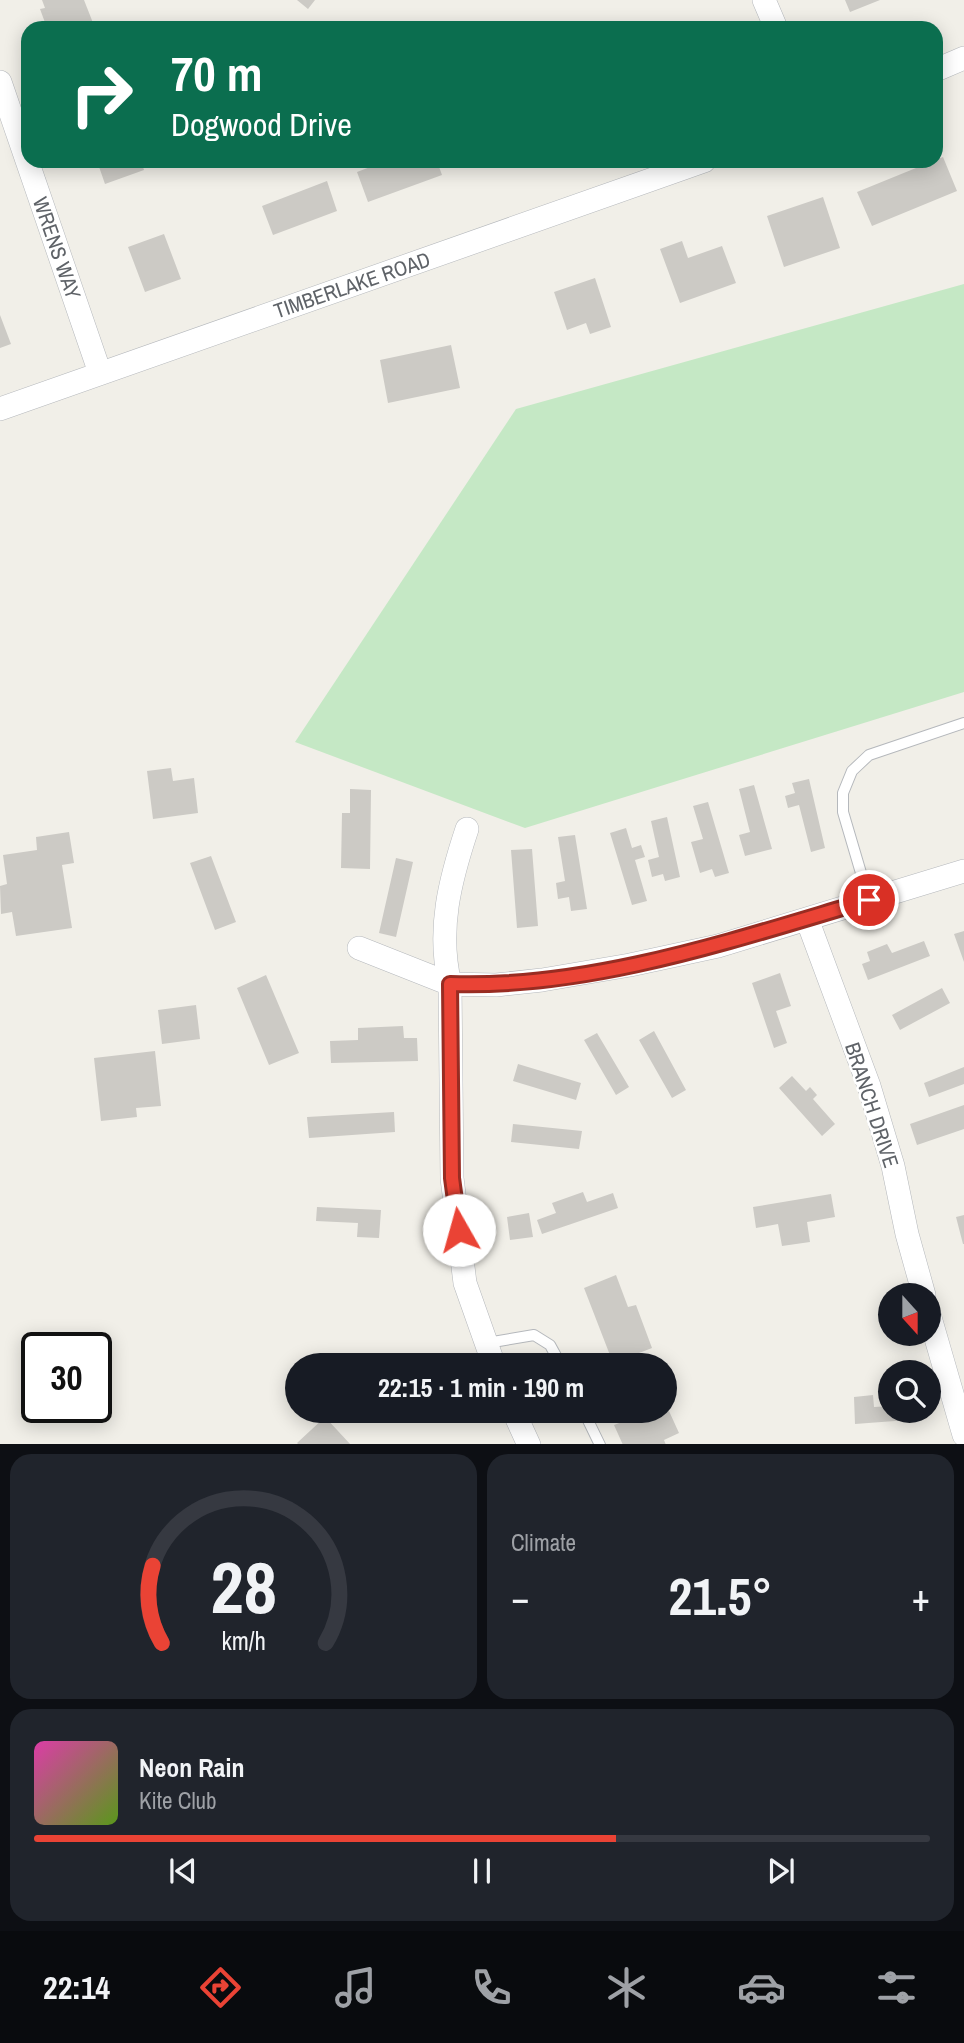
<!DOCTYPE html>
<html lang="en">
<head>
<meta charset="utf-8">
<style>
	:root { --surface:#171b24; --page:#20242c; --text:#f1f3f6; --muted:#9ea1a6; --line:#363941; --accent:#ea4335 }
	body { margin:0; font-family:"Archivo Narrow",sans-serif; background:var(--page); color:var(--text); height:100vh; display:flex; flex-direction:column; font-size:26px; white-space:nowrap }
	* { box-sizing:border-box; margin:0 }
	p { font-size:23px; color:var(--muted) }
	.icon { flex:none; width:38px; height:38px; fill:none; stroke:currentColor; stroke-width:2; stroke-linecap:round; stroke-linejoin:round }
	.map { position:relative; height:1444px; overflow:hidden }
	.details { display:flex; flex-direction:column; gap:10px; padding:10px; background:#0d0f14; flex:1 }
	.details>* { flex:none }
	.guide { position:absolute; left:21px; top:21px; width:922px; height:147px; border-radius:21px; box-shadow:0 4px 18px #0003; background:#0b6e4f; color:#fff; overflow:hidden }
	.needle { width:46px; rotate:159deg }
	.controls { position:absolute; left:878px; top:1283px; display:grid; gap:14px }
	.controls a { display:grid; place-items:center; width:63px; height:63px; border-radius:50%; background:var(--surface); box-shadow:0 4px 18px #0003; font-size:35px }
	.speed { position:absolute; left:21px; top:1332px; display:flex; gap:14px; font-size:35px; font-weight:700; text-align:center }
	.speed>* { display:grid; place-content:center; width:91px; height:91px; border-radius:50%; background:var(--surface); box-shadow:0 4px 18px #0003; line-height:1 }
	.speed .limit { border:4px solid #111; border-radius:10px; background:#fff; color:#111 }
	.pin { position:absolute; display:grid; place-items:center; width:60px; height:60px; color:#fff; margin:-30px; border:4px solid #fff; border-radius:50%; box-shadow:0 2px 7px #0007 }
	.me { position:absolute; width:77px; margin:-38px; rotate:353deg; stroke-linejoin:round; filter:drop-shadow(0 0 5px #0008) }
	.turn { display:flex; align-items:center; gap:24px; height:147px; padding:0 35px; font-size:32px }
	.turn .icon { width:91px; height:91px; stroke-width:2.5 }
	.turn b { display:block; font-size:49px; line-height:60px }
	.big { font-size:52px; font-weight:700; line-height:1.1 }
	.details .widget { flex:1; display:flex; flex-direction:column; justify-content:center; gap:10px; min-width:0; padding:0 24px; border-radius:21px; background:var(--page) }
	.details .dial { align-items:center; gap:0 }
	.dial svg { height:182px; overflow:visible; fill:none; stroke:var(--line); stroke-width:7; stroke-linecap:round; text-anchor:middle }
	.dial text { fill:var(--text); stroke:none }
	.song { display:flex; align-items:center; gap:21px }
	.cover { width:84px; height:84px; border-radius:10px; background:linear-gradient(135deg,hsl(320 70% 55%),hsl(90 70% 35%)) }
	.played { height:7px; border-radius:4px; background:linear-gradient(90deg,var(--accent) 65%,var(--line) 65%) }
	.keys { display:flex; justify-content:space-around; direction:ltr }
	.heat { display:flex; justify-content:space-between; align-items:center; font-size:38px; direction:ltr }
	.details .tiles { flex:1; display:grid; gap:10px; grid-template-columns:1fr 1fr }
	.widget:last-child { grid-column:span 2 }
	.trip { position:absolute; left:285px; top:1353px; width:392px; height:70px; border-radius:35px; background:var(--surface); box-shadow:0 4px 18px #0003; font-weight:700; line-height:70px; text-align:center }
	.tab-bar { display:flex; height:112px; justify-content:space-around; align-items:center; background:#090b0e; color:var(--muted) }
	.tab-bar .icon { width:49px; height:49px }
	.tab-bar .on { color:var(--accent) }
	.tab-bar b { font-size:32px; color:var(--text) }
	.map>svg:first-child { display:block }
</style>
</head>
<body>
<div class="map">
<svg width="964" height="1445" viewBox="0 0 964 1445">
	<rect width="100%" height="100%" fill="#f1efe8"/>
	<!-- green -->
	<path fill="#c5e8c5" d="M964 284V692L525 828 295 742 516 409Z"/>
	<!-- building -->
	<path fill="#cccac5" d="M42 0H84L95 28H47L40 9 45 8Z
		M297 0H315L308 9Z
		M845 0H880L850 12Z
		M943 157 957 191 872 226 857 192Z
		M97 161H141L144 170 105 184Z
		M386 161H437L442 175 368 202 357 172Z
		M327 181 337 211 273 235 262 206Z
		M823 197 840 248 784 267 767 216Z
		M164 234 181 279 145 292 128 247Z
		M682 241 688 258 722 246 736 283 680 303 660 249Z
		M595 278 611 327 590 334 586 323 567 330 554 292Z
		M0 315 11 344 0 348Z
		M451 345 460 388 388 403 380 360Z
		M171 768 173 781 194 778 198 813 153 819 147 771Z
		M809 779 825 848 811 852 799 805 788 808 785 796 795 793 792 783Z
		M754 785 772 849 745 856 739 835 750 832 739 789Z
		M350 789 371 790 370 869 341 868 342 813H350Z
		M708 802 729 873 715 877 712 869 700 873 691 842 703 839 693 806Z
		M667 817 680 877 665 881 663 874 652 877 648 860 659 857 651 821Z
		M626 828 632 848 641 845 645 857 635 860 647 901 632 905 610 833Z
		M69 832 74 863 62 865 72 928 16 936 12 912 1 914 0 886 7 884 3 855 37 850 36 837Z
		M575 835 587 909 571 911 569 897 558 899 556 883 565 881 558 837Z
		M532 849 538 926 517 928 511 850Z
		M211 856 236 922 215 930 190 863Z
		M396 858 413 862 396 937 379 933Z
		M964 931V962L954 934Z
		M924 941 930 956 868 980 862 964 870 961 867 952 887 944 892 953Z
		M780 973 791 1006 776 1011 787 1043 774 1048 752 983Z
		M266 975 299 1053 269 1065 237 988Z
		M942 988 950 1003 900 1030 892 1015Z
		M196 1005 200 1039 162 1044 158 1010Z
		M403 1026 404 1038H417L418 1061 331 1063 330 1041 358 1040V1028Z
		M654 1031 686 1090 672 1098 639 1040Z
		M597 1033 629 1087 616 1095 584 1040Z
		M155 1051 161 1106 136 1108 137 1117 101 1121 94 1058Z
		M518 1064 581 1083 576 1100 513 1081Z
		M964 1067V1084L929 1097 924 1083Z
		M792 1076 806 1091 810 1087 817 1095 813 1099 835 1124 822 1136 779 1088Z
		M964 1105V1129L917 1145 910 1124Z
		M394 1112 395 1132 309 1138 307 1117Z
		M513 1124 582 1131 579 1149 511 1142Z
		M583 1192 587 1202 613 1193 618 1208 542 1234 537 1220 556 1213 552 1203Z
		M831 1194 835 1217 807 1222 810 1242 782 1246 778 1224 756 1228 753 1207Z
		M317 1207 381 1210 379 1238 357 1237 358 1223 316 1221Z
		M529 1213 533 1237 510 1240 507 1217Z
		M964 1215V1244H963L956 1217Z
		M616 1275 628 1307 636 1305 652 1348 613 1363 584 1288Z
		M873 1395 874 1407 891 1406V1410H907L908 1420 855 1424 854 1397Z
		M616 1410H655L657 1416 669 1411 679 1433 664 1440 666 1445H623L614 1425 622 1422Z
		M325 1417 351 1445H299L297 1443Z"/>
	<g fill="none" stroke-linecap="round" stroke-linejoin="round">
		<!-- lane casing -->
		<g stroke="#b5b8bc" stroke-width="12">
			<path id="lane" d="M869 900 843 812V793L852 771 869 755 964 723
				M487 1343 534 1335 550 1345 561 1365
				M583 1410 600 1445"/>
		</g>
		<!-- street casing -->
		<g stroke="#b5b8bc" stroke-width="24">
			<path id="street" d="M764 0 776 28
				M936 70 964 58
				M0 82 100 373
				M0 409 704 161
				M467 829C450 880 437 930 450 984L452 1178 465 1283 494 1365
				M807 919 869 1086 893 1166 907 1234 924 1295
				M359 948 450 984 496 985 542 980 630 965 718 946 964 871
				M929 1314 964 1435
				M513 1410 529 1445"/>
		</g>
		<!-- lane -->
		<use href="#lane" stroke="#fff" stroke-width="10"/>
		<!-- street -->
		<use href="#street" stroke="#fff" stroke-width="23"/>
	</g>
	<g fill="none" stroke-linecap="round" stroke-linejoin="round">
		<!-- route casing -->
		<g stroke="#982c22" stroke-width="18">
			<path id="route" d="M459 1230 452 1178 450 984C591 989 736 939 869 900"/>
		</g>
		<!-- route -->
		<use href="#route" stroke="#ea4335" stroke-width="12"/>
	</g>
	<g text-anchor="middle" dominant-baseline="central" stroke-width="5" stroke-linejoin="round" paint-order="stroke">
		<!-- street labels -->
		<g font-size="21" fill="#5f6368" stroke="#fff">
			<text transform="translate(57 248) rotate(71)">WRENS WAY</text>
			<text transform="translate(352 285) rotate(-19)">TIMBERLAKE ROAD</text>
			<text transform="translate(872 1105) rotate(72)">BRANCH DRIVE</text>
		</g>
	</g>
</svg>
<div class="controls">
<a><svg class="needle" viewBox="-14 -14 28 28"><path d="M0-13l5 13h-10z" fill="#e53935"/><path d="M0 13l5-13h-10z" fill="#9ea1a6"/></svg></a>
<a><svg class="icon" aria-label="search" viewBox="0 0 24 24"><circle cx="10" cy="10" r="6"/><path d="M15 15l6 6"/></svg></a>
</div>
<div class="speed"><div class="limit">30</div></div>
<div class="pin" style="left:869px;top:900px;background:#d93025"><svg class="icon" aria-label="arrive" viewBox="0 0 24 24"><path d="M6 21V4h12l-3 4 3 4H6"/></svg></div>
<svg class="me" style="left:459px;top:1230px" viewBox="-20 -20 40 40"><circle r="19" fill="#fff"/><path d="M0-13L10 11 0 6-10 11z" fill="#ea4335"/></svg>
<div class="trip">22:15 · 1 min · 190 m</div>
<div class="guide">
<div class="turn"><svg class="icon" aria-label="right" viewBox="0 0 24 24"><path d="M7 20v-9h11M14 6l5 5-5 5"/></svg><div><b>70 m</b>Dogwood Drive</div></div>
</div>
</div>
<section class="details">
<div class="tiles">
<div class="widget dial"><svg viewBox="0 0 100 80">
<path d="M14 69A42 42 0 1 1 86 69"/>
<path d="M14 69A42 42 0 0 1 10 35" stroke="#ea4335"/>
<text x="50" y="56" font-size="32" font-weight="700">28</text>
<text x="50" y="72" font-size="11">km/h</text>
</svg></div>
<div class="widget"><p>Climate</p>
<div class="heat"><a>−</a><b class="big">21.5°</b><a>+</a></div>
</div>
<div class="widget">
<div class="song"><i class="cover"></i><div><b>Neon Rain</b><p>Kite Club</p></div></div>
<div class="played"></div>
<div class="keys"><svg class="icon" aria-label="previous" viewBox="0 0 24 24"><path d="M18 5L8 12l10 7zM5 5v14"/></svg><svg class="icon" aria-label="pause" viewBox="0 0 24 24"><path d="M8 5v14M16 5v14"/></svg><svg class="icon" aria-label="next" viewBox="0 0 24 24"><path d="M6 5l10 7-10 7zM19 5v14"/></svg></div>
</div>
</div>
</section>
<nav class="tab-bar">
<b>22:14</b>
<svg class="icon on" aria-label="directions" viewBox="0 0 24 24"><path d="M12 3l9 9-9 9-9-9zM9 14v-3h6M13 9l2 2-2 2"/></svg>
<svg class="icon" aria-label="music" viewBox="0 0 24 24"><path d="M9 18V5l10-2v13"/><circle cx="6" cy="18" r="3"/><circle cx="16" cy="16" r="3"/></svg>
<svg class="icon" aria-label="phone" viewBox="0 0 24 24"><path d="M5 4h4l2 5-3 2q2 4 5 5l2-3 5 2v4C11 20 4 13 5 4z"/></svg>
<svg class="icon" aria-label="climate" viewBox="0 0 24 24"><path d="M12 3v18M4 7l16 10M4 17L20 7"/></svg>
<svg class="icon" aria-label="car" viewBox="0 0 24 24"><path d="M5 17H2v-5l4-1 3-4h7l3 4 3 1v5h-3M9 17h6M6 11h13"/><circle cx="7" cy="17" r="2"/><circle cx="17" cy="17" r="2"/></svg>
<svg class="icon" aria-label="filters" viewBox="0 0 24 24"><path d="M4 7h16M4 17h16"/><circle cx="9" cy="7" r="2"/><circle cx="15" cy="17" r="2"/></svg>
</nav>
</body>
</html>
